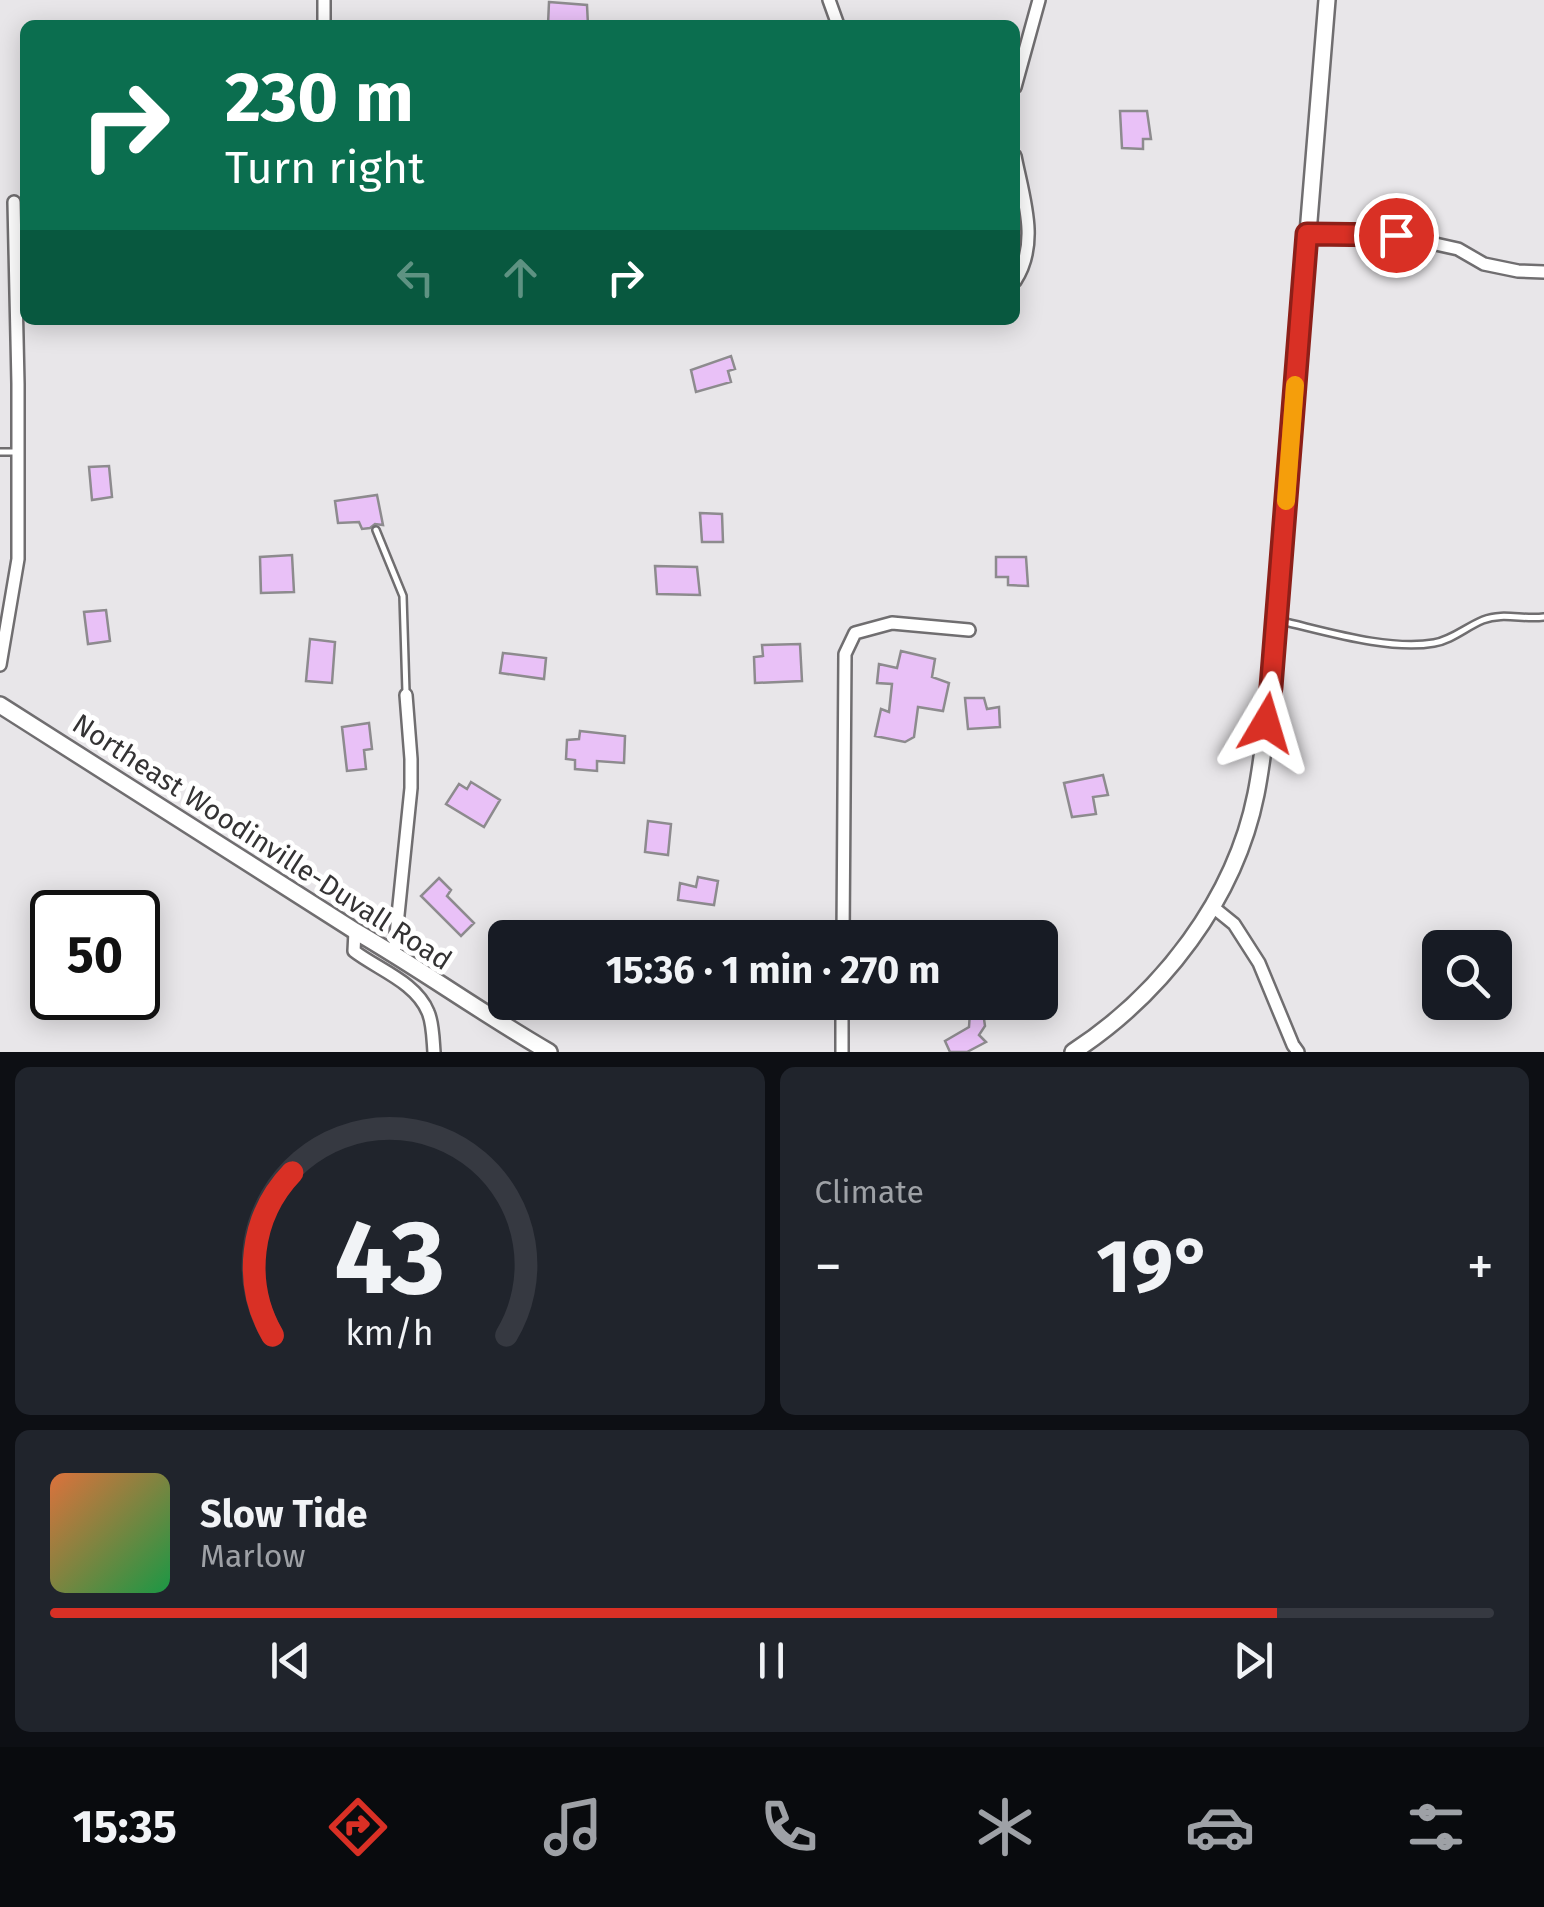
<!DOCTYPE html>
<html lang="en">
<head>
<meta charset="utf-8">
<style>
	:root { --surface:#171b24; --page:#20242c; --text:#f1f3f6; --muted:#9ea1a6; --line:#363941; --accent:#d93025 }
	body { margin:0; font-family:"Fira Sans",sans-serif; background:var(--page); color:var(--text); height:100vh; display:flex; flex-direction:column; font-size:38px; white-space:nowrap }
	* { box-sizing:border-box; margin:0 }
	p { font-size:32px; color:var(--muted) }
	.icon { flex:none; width:55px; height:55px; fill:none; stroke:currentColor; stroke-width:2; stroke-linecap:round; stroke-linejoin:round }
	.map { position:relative; height:1052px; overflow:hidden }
	.drawer { display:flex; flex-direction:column; gap:15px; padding:15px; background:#0d0f14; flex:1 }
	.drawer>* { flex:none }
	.top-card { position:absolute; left:20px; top:20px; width:1000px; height:305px; border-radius:15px; box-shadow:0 5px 25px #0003; background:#0b6e4f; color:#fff; overflow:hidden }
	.tools { position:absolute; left:1422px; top:930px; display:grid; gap:20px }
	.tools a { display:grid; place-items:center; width:90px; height:90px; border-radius:15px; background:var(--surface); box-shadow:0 5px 25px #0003; font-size:50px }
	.speed { position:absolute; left:30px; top:890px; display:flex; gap:20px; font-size:50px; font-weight:700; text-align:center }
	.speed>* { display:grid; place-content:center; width:130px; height:130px; border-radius:50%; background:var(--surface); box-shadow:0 5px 25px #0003; line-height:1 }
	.speed .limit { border:5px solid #111; border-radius:15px; background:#fff; color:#111 }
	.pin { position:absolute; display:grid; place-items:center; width:85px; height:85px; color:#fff; margin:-42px; border:5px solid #fff; border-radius:50%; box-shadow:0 2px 10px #0007 }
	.me { position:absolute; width:110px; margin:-55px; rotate:7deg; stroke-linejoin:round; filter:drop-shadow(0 0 8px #0008) }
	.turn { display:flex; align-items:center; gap:35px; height:210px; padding:0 40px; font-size:45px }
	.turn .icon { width:130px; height:130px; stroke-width:2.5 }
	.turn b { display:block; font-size:70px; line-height:85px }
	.lanes { display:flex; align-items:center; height:95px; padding:0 40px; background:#0003; justify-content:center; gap:50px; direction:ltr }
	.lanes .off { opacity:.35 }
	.big { font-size:75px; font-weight:700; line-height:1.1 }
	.drawer .widget { flex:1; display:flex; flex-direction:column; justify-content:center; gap:15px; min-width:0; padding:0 35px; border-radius:15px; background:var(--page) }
	.drawer .dial { align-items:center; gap:0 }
	.dial svg { height:260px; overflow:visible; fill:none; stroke:var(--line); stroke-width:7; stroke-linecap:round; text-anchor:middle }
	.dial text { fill:var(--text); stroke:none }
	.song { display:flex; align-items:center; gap:30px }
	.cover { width:120px; height:120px; border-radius:15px; background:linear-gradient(135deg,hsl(20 70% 55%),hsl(140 70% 35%)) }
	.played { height:10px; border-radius:5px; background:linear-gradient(90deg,var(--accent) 85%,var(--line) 85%) }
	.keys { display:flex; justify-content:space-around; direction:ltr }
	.heat { display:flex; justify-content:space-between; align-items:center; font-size:55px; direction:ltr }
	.drawer .tiles { flex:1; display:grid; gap:15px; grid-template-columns:1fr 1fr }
	.widget:last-child { grid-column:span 2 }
	.trip { position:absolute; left:488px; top:920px; width:570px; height:100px; border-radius:15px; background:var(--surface); box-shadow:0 5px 25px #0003; font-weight:700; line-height:100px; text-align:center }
	.dock { display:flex; height:160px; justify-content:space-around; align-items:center; background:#090b0e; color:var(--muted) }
	.dock .icon { width:70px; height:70px }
	.dock .current { color:var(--accent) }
	.dock b { font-size:45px; color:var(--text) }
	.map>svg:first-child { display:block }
</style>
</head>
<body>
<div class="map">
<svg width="1544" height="1052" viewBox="0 0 1544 1052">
	<rect width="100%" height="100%" fill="#e8e6e9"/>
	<!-- building -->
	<path fill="#e9c1f7" stroke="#8d8b8e" stroke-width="2.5" d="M549 2 587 5 588 25H548Z
		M1120 111H1147L1151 139H1143V149L1122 148Z
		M731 356 735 369 728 371 731 382 696 392 691 370Z
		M109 466 112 497 92 500 89 467Z
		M377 495 383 525 375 524 370 528 362 529 359 522 338 523 335 501Z
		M700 513 722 514 723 542H702Z
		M292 555 294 592 261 593 260 557Z
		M996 557H1026L1028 586 1008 585V577H996Z
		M655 566 697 567 700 595 657 594Z
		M106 610 110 641 88 644 84 612Z
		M310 639 335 642 332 683 306 681Z
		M800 644 802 681 755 683 754 657 763 656 762 645Z
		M901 651 935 659 932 677 949 683 943 711 918 707 914 737 905 742 875 736 881 709 889 712 892 684 877 683 879 664 897 668Z
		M503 653 546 658 544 679 500 673Z
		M965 698H984L987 709 999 707 1000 727 968 729Z
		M369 723 372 749 364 750 366 769 347 771 342 727Z
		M580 731 625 736 624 763 597 761V771L575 769V760L566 759 567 740 579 739Z
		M1103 775 1108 795 1093 797 1096 814 1072 817 1064 783Z
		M471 782 500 800 484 827 446 804 459 784 467 789Z
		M648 821 671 824 668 855 645 852Z
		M698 877 718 881 714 905 678 900 680 883 696 887Z
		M439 878 451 890 447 896 474 923 461 936 421 896Z
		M970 1012H983L985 1026 979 1035 986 1042 967 1052H950L945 1041 969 1027Z"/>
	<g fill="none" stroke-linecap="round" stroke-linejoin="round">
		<!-- lane casing -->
		<g stroke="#706e70" stroke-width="10">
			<path id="lane" d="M0 452H15
				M376 530 403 596 406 692
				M1281 621C1325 631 1389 651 1434 643 1452 640 1466 627 1483 620 1503 612 1523 620 1544 617"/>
		</g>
		<!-- street casing -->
		<g stroke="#706e70" stroke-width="16">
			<path id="street" d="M829 0 838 25
				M324 25V0
				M1015 87 1039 0
				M1015 156C1023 197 1040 243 1015 281
				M1307 233 1395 235 1458 249 1484 264 1518 271 1544 272
				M0 665 18 559V384L14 202
				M1213 907 1234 924 1259 963 1293 1045 1298 1052
				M355 931 354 951C377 969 416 982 428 1012 433 1023 433 1040 434 1052
				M843 938 845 654 855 633 892 623 969 630
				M394 954 411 788V759L406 695
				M842 1052V1002"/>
		</g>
		<!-- secondary casing -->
		<g stroke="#706e70" stroke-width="20">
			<path id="secondary" d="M0 705 355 931C421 969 483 1014 549 1052
				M1073 1052C1162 994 1235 899 1256 794 1263 759 1266 723 1271 687L1327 0"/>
		</g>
		<!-- lane -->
		<use href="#lane" stroke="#fff" stroke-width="5"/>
		<!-- street -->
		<use href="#street" stroke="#fff" stroke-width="11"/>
		<!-- secondary -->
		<use href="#secondary" stroke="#fff" stroke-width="15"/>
	</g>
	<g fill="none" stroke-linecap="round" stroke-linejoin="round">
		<!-- route casing -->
		<g stroke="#8d1f18" stroke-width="25">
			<path id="route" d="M1266 723 1271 687 1307 234 1396 235"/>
		</g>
		<!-- route -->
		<use href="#route" stroke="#d93025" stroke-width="18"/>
		<!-- slow -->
		<path stroke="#f59e0b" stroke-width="18" d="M1286 501 1295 385"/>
	</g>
	<g text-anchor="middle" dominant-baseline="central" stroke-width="10" stroke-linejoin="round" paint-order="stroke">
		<!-- street labels -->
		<g font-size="28" fill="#343334" stroke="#fff">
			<text transform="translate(262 842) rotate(33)">Northeast Woodinville-Duvall Road</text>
		</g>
	</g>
</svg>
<div class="tools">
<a><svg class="icon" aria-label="search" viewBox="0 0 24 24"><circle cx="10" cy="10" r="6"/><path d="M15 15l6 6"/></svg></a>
</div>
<div class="speed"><div class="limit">50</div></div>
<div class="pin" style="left:1396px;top:235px;background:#d93025"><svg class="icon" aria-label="arrive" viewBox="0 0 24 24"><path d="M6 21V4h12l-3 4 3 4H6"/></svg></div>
<svg class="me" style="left:1266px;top:723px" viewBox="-20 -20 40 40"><path d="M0-17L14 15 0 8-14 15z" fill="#d93025" stroke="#fff" stroke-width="4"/></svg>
<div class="trip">15:36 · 1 min · 270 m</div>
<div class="top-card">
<div class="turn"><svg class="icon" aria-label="right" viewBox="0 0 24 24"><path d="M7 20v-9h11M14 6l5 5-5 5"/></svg><div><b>230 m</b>Turn right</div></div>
<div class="lanes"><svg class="icon off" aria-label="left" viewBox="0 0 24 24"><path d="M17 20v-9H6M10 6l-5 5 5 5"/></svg><svg class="icon off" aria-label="ahead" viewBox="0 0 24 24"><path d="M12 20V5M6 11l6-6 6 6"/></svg><svg class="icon" aria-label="right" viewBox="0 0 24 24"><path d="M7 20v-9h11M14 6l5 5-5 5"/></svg></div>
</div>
</div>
<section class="drawer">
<div class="tiles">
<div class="widget dial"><svg viewBox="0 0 100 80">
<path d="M14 69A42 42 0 1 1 86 69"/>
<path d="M14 69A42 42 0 0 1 20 19" stroke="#d93025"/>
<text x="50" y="56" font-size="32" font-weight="700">43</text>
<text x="50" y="72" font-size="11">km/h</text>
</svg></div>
<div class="widget"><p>Climate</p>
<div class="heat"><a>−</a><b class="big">19°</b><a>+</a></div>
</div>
<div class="widget">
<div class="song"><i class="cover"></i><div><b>Slow Tide</b><p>Marlow</p></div></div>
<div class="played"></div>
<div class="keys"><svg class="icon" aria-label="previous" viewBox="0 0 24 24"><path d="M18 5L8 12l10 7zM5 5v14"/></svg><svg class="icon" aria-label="pause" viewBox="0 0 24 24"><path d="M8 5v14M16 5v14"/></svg><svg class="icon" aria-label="next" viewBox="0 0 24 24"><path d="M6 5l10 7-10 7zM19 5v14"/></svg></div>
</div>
</div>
</section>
<nav class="dock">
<b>15:35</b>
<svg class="icon current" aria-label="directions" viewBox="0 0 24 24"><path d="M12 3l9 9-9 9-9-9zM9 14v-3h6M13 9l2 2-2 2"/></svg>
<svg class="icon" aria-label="music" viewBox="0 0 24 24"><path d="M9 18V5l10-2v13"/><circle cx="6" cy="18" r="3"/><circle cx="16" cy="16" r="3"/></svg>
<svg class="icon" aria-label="phone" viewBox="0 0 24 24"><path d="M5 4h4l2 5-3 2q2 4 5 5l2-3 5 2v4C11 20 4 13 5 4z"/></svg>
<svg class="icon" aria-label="climate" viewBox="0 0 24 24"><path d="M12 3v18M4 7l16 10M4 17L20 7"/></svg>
<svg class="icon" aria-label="car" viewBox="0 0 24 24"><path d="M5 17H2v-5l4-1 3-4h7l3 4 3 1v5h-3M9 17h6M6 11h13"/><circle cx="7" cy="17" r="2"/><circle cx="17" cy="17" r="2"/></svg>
<svg class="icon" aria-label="filters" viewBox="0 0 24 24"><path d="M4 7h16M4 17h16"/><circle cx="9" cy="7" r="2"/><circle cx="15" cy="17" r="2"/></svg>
</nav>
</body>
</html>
